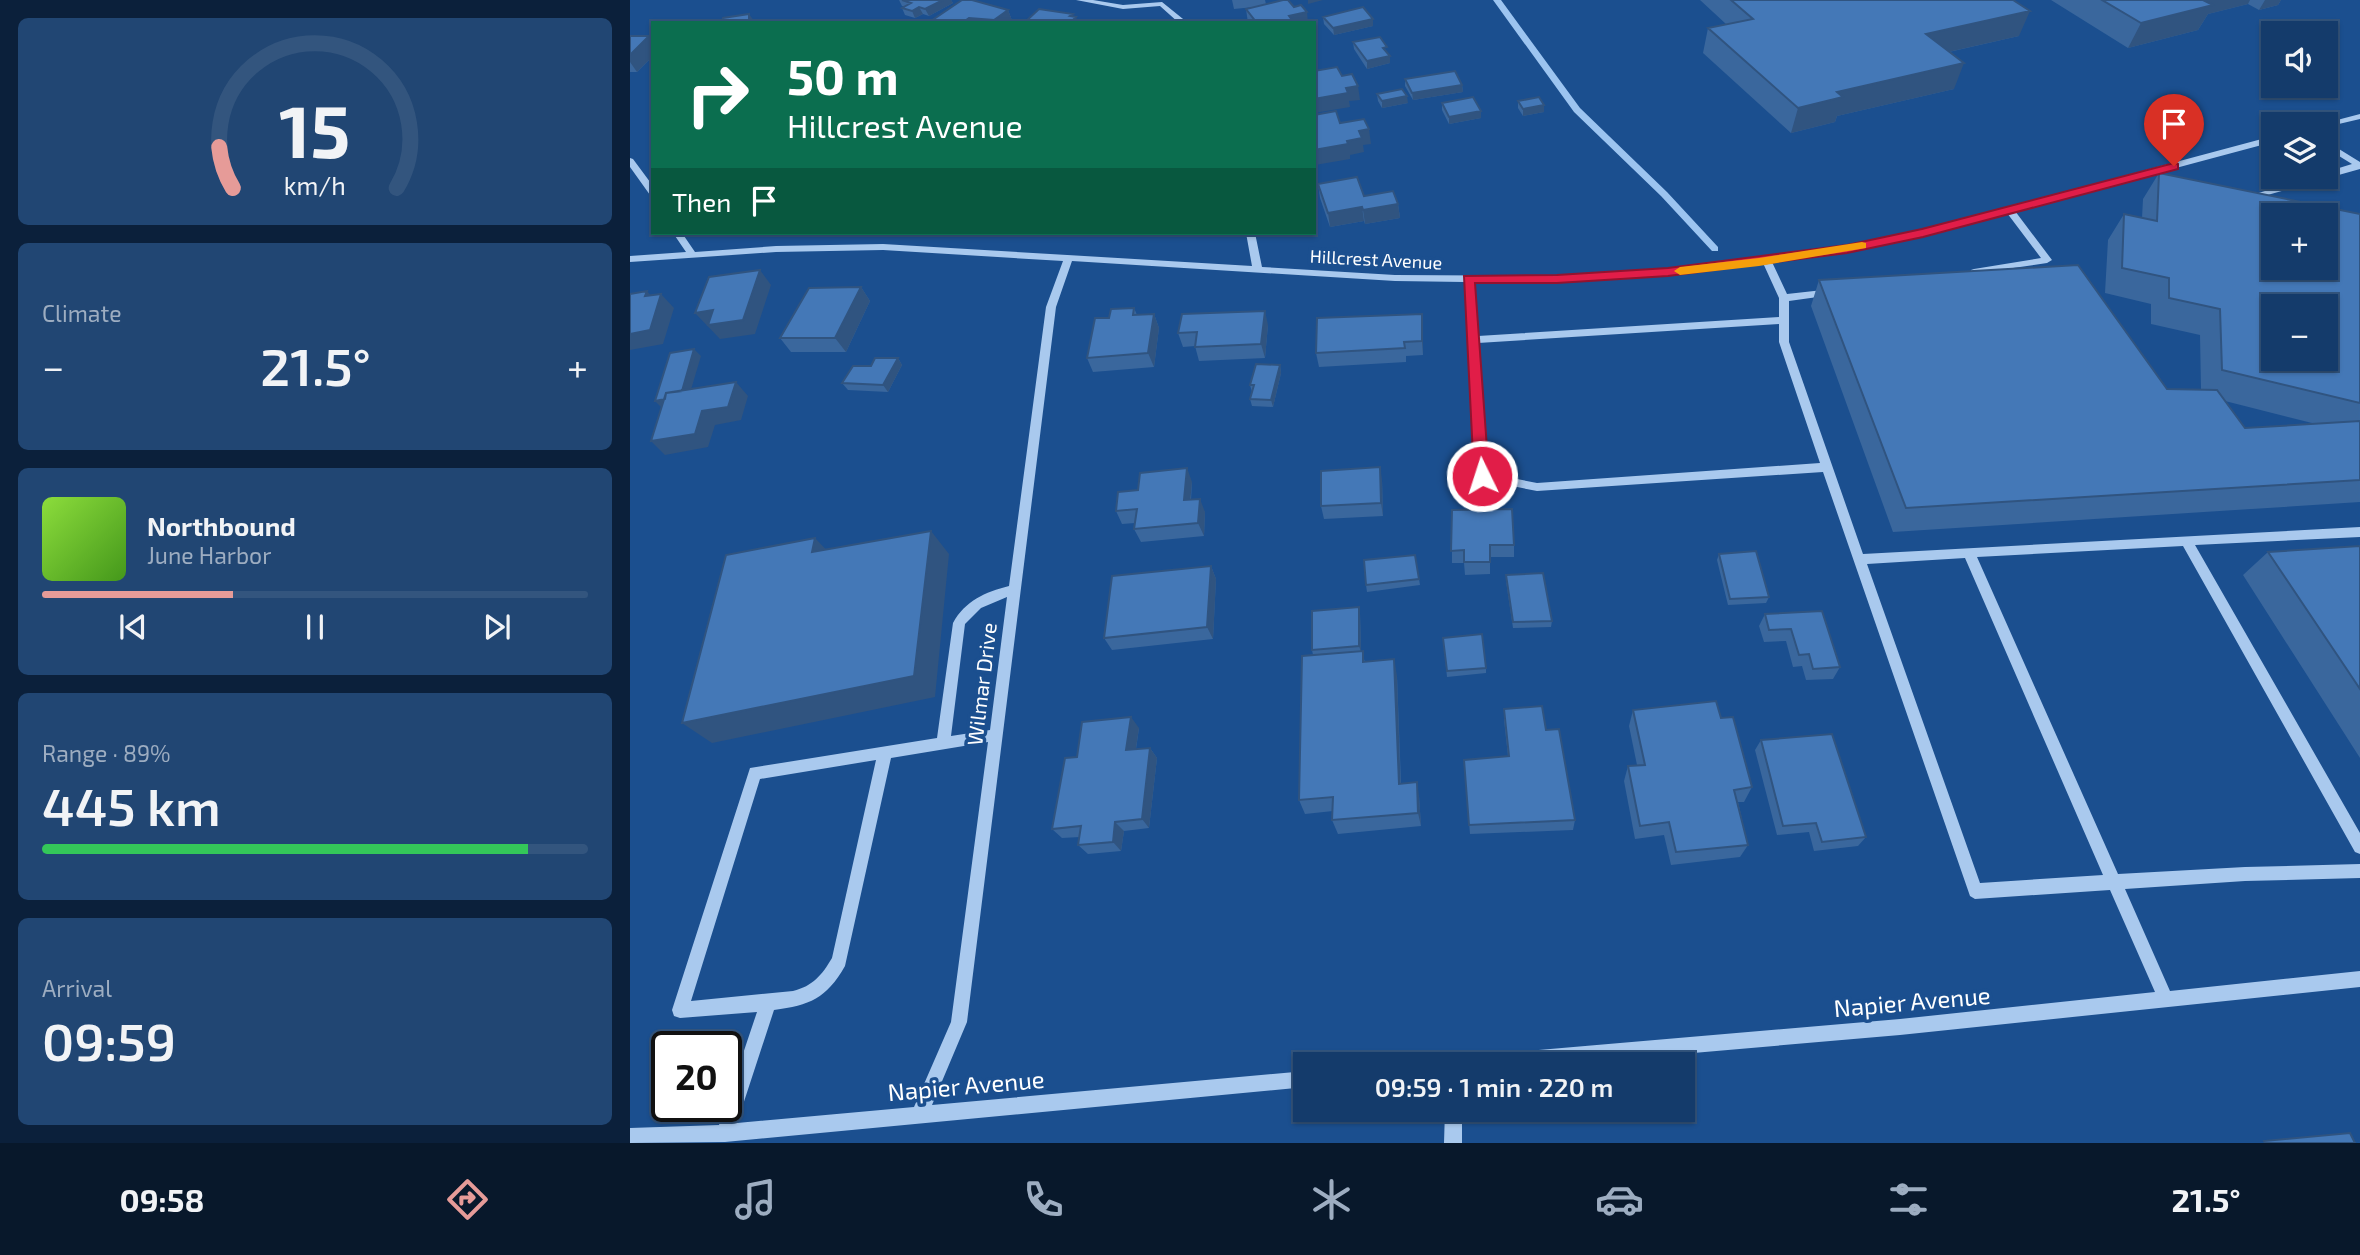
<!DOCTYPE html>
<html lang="en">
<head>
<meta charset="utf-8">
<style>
	:root { --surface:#143b6b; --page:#214673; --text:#f1f3f6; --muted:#9dadc1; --line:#33557e; --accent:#e69b98 }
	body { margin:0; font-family:"Exo 2",sans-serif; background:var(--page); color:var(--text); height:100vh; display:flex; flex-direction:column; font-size:26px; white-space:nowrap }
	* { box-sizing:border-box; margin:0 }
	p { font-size:23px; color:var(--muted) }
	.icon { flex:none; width:38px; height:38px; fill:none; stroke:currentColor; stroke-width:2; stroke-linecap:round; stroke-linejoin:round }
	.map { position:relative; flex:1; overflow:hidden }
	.panel { display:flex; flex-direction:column; gap:18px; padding:18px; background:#0b203b; width:630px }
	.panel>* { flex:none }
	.top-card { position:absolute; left:21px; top:21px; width:665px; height:214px; border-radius:0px; box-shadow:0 2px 5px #0004,0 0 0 2px var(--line); background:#0b6e4f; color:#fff; overflow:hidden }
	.tools { position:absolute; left:1631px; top:21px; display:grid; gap:14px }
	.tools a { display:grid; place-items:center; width:77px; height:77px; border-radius:0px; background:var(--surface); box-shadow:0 2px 5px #0004,0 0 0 2px var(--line); font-size:35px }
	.speed { position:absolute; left:21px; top:1031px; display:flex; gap:14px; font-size:35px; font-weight:700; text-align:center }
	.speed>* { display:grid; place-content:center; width:91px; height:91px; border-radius:50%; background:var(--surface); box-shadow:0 2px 5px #0004,0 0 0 2px var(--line); line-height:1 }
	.speed .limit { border:4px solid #111; border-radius:10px; background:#fff; color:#111 }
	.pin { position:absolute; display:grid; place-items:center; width:60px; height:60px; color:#fff; margin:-72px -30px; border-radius:50% 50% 50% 0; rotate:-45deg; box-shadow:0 0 7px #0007 }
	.pin .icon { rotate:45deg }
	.me { position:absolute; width:77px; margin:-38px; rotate:356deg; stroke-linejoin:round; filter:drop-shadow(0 0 5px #0008) }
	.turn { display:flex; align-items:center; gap:24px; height:147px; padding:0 21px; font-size:32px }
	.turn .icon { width:91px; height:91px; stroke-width:2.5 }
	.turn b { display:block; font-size:49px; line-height:60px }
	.then { display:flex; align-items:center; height:66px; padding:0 21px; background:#0003; gap:14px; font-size:26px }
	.big { font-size:52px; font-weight:600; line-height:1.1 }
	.panel .card { flex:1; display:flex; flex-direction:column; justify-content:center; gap:10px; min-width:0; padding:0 24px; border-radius:10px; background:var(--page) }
	.panel .dial { align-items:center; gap:0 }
	.dial svg { height:182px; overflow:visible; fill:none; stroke:var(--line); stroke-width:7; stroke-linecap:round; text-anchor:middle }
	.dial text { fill:var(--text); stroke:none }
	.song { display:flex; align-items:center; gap:21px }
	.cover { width:84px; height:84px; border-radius:10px; background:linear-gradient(135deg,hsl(90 70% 55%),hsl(100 70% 35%)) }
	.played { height:7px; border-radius:4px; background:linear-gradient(90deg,var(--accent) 35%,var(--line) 35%) }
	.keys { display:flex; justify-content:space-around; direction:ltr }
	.heat { display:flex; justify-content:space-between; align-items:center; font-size:38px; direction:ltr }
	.charge { height:10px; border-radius:5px; background:linear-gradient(90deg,#34c759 89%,var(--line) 0) }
	.trip { position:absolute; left:663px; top:1052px; width:402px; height:70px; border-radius:0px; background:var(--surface); box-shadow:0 2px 5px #0004,0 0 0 2px var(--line); font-weight:600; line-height:70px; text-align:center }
	.tabs { display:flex; height:112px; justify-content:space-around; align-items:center; background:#08182b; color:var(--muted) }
	.tabs .icon { width:49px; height:49px }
	.tabs .active { color:var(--accent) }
	.tabs b { font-size:32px; color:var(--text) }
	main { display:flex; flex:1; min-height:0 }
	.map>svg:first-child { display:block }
</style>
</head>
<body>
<main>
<section class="panel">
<div class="card dial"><svg viewBox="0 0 100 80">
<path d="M14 69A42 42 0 1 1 86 69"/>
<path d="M14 69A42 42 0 0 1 8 51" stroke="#e69b98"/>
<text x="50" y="56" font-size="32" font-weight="700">15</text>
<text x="50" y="72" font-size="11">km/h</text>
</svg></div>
<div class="card"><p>Climate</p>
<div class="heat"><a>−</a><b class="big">21.5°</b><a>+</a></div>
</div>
<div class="card">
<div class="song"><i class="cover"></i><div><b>Northbound</b><p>June Harbor</p></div></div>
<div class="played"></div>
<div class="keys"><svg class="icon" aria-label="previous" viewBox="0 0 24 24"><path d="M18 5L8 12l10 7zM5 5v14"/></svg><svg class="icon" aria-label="pause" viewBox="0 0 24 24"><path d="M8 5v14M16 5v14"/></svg><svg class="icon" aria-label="next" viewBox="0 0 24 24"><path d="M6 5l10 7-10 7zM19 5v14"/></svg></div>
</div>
<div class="card"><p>Range · 89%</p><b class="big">445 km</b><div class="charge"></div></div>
<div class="card"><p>Arrival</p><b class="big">09:59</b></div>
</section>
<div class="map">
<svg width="1730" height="1143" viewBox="0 0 1730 1143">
	<rect width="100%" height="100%" fill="#1b4f8f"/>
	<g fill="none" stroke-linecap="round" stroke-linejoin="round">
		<!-- stream -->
		<path fill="#9cc4f0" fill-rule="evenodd" d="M863 0H871L950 108 1037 192 1088 247V251H1082L1031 196 944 112Z"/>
		<!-- minor -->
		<path fill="#a9c9ee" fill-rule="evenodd" d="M446 0H463L493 5 532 2 558 23H549L530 6 493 9Z
			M1730 114V119L1696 127V124H1692Z
			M1643 136V142L1385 211 1422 260 1417 263 1341 274V270L1344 269 1411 258 1377 213 1293 236 1217 252 1142 262 1157 294 1202 289 1207 292 1202 295 1159 301V342L1233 554 1730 527V537L1565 545 1730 833V854L1725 852 1553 546 1347 557 1488 874 1615 867 1730 864V878L1615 881 1495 889 1540 991 1730 971V987L1270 1035 936 1064H831L833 1058 839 1056 1270 1019 1525 992 1480 890 1345 899 1340 896 1193 472 907 491 852 480 846 476 834 282 765 281 442 261 426 307 337 1022 302 1105 676 1071V1087L95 1142 0 1143V1128L89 1125 127 1012 50 1018 44 1016 42 1010 120 768 307 738 323 623C335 601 355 592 379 586L416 307 433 261 253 250 146 252 0 262V256L56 252 43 233H52L65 252 146 246 253 244 622 266 616 233H625L632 267 765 275 927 276 1038 269 1217 246 1292 230ZM1133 263 1149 298V317L848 336 844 282H927L1038 275ZM1149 324V342L1190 463 907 483 857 473 848 343ZM1335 558 1473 875 1350 883 1237 564ZM377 597 360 730 321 736 335 624 351 608ZM358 742 321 1022 284 1107 107 1123 144 1010C180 1005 196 999 215 966L261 758ZM246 760 202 958C192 975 183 986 163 991L61 1001 130 779Z
			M1696 141 1730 162V169L1616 201 1612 198 1681 177H1696V172L1722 164 1696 148Z
			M0 158 3 159 23 186V196L20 195 0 167Z
			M815 1110H832V1143H814Z"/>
	</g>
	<!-- wall -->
	<path fill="#3a679d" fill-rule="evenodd" d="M269 0H321L323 3 299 16 293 14 285 18 275 15 272 8 274 6H272Z
		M602 0H635L636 4 678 23H618L616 9 624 7 604 9Z
		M1070 0H1383L1389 36 1319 52 1324 89 1207 116 1205 122 1161 133 1073 53 1078 28 1096 24Z
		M1421 0H1651L1648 5 1629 10 1618 4 1578 14 1568 30 1498 48Z
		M378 10 383 23H301V21Z
		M693 17 743 19V26L704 35 694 24Z
		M0 36H19L23 41V56L7 72H0Z
		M723 42 758 54 760 56V63L737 69 724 49Z
		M775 79 832 85 833 92 783 100 775 86Z
		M747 94 778 103 752 108 748 101Z
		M888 101 914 112 893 116 888 108Z
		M812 103 851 111V118L819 124 812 110Z
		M1529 173 1730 214V502L1263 532 1181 306 1189 280 1537 389H1571L1570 335 1521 324V304L1475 293 1478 240 1494 214 1512 218 1513 199ZM1595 401 1686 424 1615 428Z
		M688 184 768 204 770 218 735 224 734 221 700 227 690 198Z
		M231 287 240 301 216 352H161L150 338Z
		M504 308 507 315 524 314 529 328 524 367 463 372 457 358 479 318Z
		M638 325 635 358 569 361 565 346 553 347 548 333Z
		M793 328V355L776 356V362L689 367 686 353Z
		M268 358 272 365 258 392 218 390 212 383 241 366Z
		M650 365 651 373 643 407 622 406 620 399 622 392 620 385Z
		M752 480 753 516 694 519 691 506Z
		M562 482 561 500 575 512 574 536 511 542 504 529 505 523 492 524 486 511 508 490Z
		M822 510 884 545V557H860V574L835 575 834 563H822Z
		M1730 546V758L1613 575 1638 552Z
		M1089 554 1139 597 1136 603 1098 605 1087 560Z
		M785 555 790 585 737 592 736 585Z
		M581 566 586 579 583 639 482 650 474 638Z
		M876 575 922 621 921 627 883 628 876 581Z
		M1192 611 1210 667 1203 679 1176 680 1172 666 1163 667 1156 641 1134 642 1129 626 1135 614Z
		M730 613 731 651 735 662 767 676 771 783 789 796 791 826 708 834 702 820 703 811 675 814 669 800 683 655 682 650Z
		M813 638 856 668V673L817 677Z
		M874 709 916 730 945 820 943 830 840 834 834 760 878 756 874 720Z
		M1003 710 1091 718 1122 787 1114 802H1108L1118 845 1110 857 1041 865 1034 835 1005 839 994 781 998 766 1007 765 999 726Z
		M509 728 506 749 520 748 527 758 519 828 494 831 491 851 458 854 448 845 450 837 432 838 422 829 447 757Z
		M1131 740 1236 837 1228 846 1184 851 1179 832 1147 835 1125 750Z"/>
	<!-- shaded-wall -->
	<path fill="#305480" d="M313 0H321L323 3 299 16 295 9Z
		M678 0H693L678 4Z
		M1564 0H1620L1618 4 1578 14 1568 30 1498 48 1511 23Z
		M1635 0H1651L1648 5 1629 10Z
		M289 7 293 14 285 18 282 11Z
		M378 10 383 23H364V20Z
		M1400 11 1389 36 1287 59 1296 34Z
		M677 12 678 23H651L659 16Z
		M119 14 124 21V23H119Z
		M443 14 444 18 446 17 448 23H440V16Z
		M339 18 341 23H332Z
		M743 19V26L704 35 703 28Z
		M19 36 23 41V56L7 72 0 62V55Z
		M760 56V63L737 69V61Z
		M1334 63 1324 89 1207 116 1205 122 1161 133 1168 108 1207 92Z
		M832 85 833 92 783 100 782 93Z
		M728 86 730 100 719 101 720 107 684 113V99L716 88Z
		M777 96 778 103 752 108V101Z
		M914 105V112L893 116V109Z
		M851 111V118L819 124V117Z
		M739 129 741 144 733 145 734 152 720 155V159L685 165 684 150 729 131Z
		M768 204 770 218 735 224 733 210Z
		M732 207 734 221 700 227 698 213Z
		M130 270 141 285 125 334 90 339 65 313Z
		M231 287 240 301 216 352 205 338Z
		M17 291 28 304 31 294 44 308 33 344 0 350V334Z
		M635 311 638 325 635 358 631 344Z
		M524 314 529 328 524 367 518 353Z
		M792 314 793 328V355L792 341Z
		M64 349 71 356 57 403 32 408 25 401Z
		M268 358 272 365 258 392 253 385Z
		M650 365 651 373 643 407 641 400Z
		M106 382 118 396 111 420 85 425 78 447 35 455 21 441 72 411Z
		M750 467 752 480 753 516 751 503Z
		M557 468 562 482 559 514 554 500Z
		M570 499 575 512 574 536 568 523Z
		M301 531 319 554 305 697 82 743 52 723Z
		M185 538 207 561 182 552Z
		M581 566 586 579 583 639 577 627Z
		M729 607 730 613 731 652 729 646Z
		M764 659 767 676 771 798 769 784Z
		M501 717 509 728 504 761 496 750Z
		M520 748 527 758 519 828 512 819Z
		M787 782 789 796 791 826 788 813Z
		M485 822 494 831 491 851 483 842Z"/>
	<!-- building -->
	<path fill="#4478b7" stroke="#305480" stroke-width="2" fill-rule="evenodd" d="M272 0H313L295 9 289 7 282 11 272 8 281 3Z
		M332 0H342L378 10 364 20 339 18 332 23H307L301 21Z
		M653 0H658L664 7 671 5 677 12 659 16 662 20 651 23H627L616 9Z
		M1101 0H1383L1400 11 1296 34 1334 63 1207 92 1213 97 1168 108 1078 28 1123 19Z
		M1472 0H1573L1583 5 1511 23Z
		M733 7 743 19 703 28 693 17Z
		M409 9 443 14 440 16 446 17 440 23H394Z
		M119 14V23H92L93 18Z
		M0 36H19L0 55Z
		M750 37 757 47 753 48 760 56 737 61 723 42Z
		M707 67 712 76 722 74 728 86 716 88 718 93 684 99V71Z
		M825 71 832 85 782 93 775 79Z
		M772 89 777 96 752 101 747 94Z
		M843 97 851 111 819 117 812 103Z
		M909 97 914 105 893 109 888 101Z
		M706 111 710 123 734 119 739 129 729 131 732 138 717 141 718 144 684 150V115Z
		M1529 173 1730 214V403L1592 370 1590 309 1539 298V278L1492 268 1494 214 1527 221ZM1643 215H1696V268H1643ZM1643 306H1696V359H1643Z
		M727 177 734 196 763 191 768 204 733 210 732 207 698 213 688 184Z
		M1448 265 1537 389 1587 390 1615 428 1730 421V480L1276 508 1189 280Z
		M130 270 113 320 78 325 83 310 65 313 79 277Z
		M231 287 205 338H150L179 288Z
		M17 291 15 296 31 294 20 330 0 334V294Z
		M504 308 503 315 524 314 518 353 457 358 465 318H479L481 309Z
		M635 311 631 344 565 347 567 332 548 333 552 314Z
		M792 314V341L774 342 775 348 686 353 687 318Z
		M64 349 52 391 36 393 35 399 25 401 40 353Z
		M245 358H268L253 385 212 383 223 366H241Z
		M626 364 650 365 641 400 620 399 624 385H620Z
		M106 382 98 407 72 411 65 434 21 441 36 393Z
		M750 467 751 503 691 506V471Z
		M557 468 554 500 570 499 568 523 504 529 507 509 486 511 488 492 508 490 510 473Z
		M882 509 884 545H860V562H834V550L821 551 822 510Z
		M301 531 284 676 52 723 96 555 185 538 182 552Z
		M1730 546V689L1638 552Z
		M1126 551 1139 597 1100 599 1089 554Z
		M785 555 789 579 736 585 734 560Z
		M581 566 577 627 474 638 482 576Z
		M913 573 922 621 883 622 876 575Z
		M729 607V646L682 650V611Z
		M1192 611 1210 667 1183 669 1179 654 1169 655 1161 629 1139 630 1135 614Z
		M852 634 856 668 817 671 813 638Z
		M733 651V662L764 659 769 784 787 782 788 813 702 820 703 797 669 800 672 656Z
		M1086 701 1091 718 1103 717 1122 787 1104 790 1118 845 1046 852 1039 822 1010 826 998 766 1015 765 1003 710Z
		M912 706 916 730 929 729 945 820 839 825 834 760 879 756 874 709Z
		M501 717 496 750 520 748 512 819 485 822 483 842 448 845 451 826 422 829 435 758 447 757 452 722Z
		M1202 734 1236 837 1192 842 1186 823 1153 826 1131 740Z
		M1720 1133 1725 1143H1635L1634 1141Z"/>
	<!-- route -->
	<path fill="#e11d48" stroke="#92132f" stroke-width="2" d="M1544 163 1548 164V169L1293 237 1217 253 1038 276 927 283H845L859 476 852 481 844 476 834 276 927 275 1038 268 1217 245 1292 229Z"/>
	<!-- slow -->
	<path fill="#f59e0b" d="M1232 242 1236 243V248L1129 266 1050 275 1044 271 1050 267 1129 258Z"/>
	<g text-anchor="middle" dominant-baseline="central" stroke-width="7" stroke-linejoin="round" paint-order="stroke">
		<!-- far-street labels -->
		<g font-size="18" fill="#fff" stroke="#1b4f8f">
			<text transform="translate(746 259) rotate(3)">Hillcrest Avenue</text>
		</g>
		<!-- street labels -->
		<g font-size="21" fill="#fff" stroke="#1b4f8f">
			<text transform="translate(351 684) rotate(-83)">Wilmar Drive</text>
		</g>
		<!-- near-street labels -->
		<g font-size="24" fill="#fff" stroke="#1b4f8f">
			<text transform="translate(1282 1001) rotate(-5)">Napier Avenue</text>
			<text transform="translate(336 1085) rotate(-5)">Napier Avenue</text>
		</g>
	</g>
</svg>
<div class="tools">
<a><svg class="icon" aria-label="sound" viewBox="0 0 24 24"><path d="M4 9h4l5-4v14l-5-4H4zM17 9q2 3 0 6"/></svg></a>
<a><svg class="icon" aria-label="layers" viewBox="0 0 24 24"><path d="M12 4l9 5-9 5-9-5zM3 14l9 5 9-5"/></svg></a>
<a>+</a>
<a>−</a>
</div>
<div class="speed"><div class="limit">20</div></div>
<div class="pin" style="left:1544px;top:166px;background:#d93025"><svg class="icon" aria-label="arrive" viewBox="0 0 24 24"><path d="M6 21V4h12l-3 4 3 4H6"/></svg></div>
<svg class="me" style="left:852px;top:476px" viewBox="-20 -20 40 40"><circle r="17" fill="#e11d48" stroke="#fff" stroke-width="3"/><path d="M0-11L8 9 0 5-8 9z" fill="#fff"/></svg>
<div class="trip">09:59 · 1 min · 220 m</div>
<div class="top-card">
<div class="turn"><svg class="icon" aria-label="right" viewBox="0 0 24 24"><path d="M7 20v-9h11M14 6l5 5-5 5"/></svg><div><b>50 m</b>Hillcrest Avenue</div></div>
<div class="then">Then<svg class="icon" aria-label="arrive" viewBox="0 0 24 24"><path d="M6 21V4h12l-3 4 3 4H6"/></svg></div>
</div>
</div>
</main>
<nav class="tabs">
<b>09:58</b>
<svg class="icon active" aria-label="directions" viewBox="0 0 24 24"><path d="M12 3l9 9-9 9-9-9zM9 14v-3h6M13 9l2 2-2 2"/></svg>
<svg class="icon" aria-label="music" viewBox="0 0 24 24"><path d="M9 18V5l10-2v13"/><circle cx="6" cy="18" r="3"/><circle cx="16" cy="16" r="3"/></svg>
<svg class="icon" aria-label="phone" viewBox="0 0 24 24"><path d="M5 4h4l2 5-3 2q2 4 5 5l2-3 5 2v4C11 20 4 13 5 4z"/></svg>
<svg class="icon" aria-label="climate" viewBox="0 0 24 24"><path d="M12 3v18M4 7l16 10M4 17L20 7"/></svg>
<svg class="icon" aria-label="car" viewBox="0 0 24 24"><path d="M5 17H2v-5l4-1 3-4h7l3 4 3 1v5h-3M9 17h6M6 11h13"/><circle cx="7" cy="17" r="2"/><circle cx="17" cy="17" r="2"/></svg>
<svg class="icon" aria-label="filters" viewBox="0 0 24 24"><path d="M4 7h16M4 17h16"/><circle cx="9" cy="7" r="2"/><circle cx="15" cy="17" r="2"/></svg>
<b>21.5°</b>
</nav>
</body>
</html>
